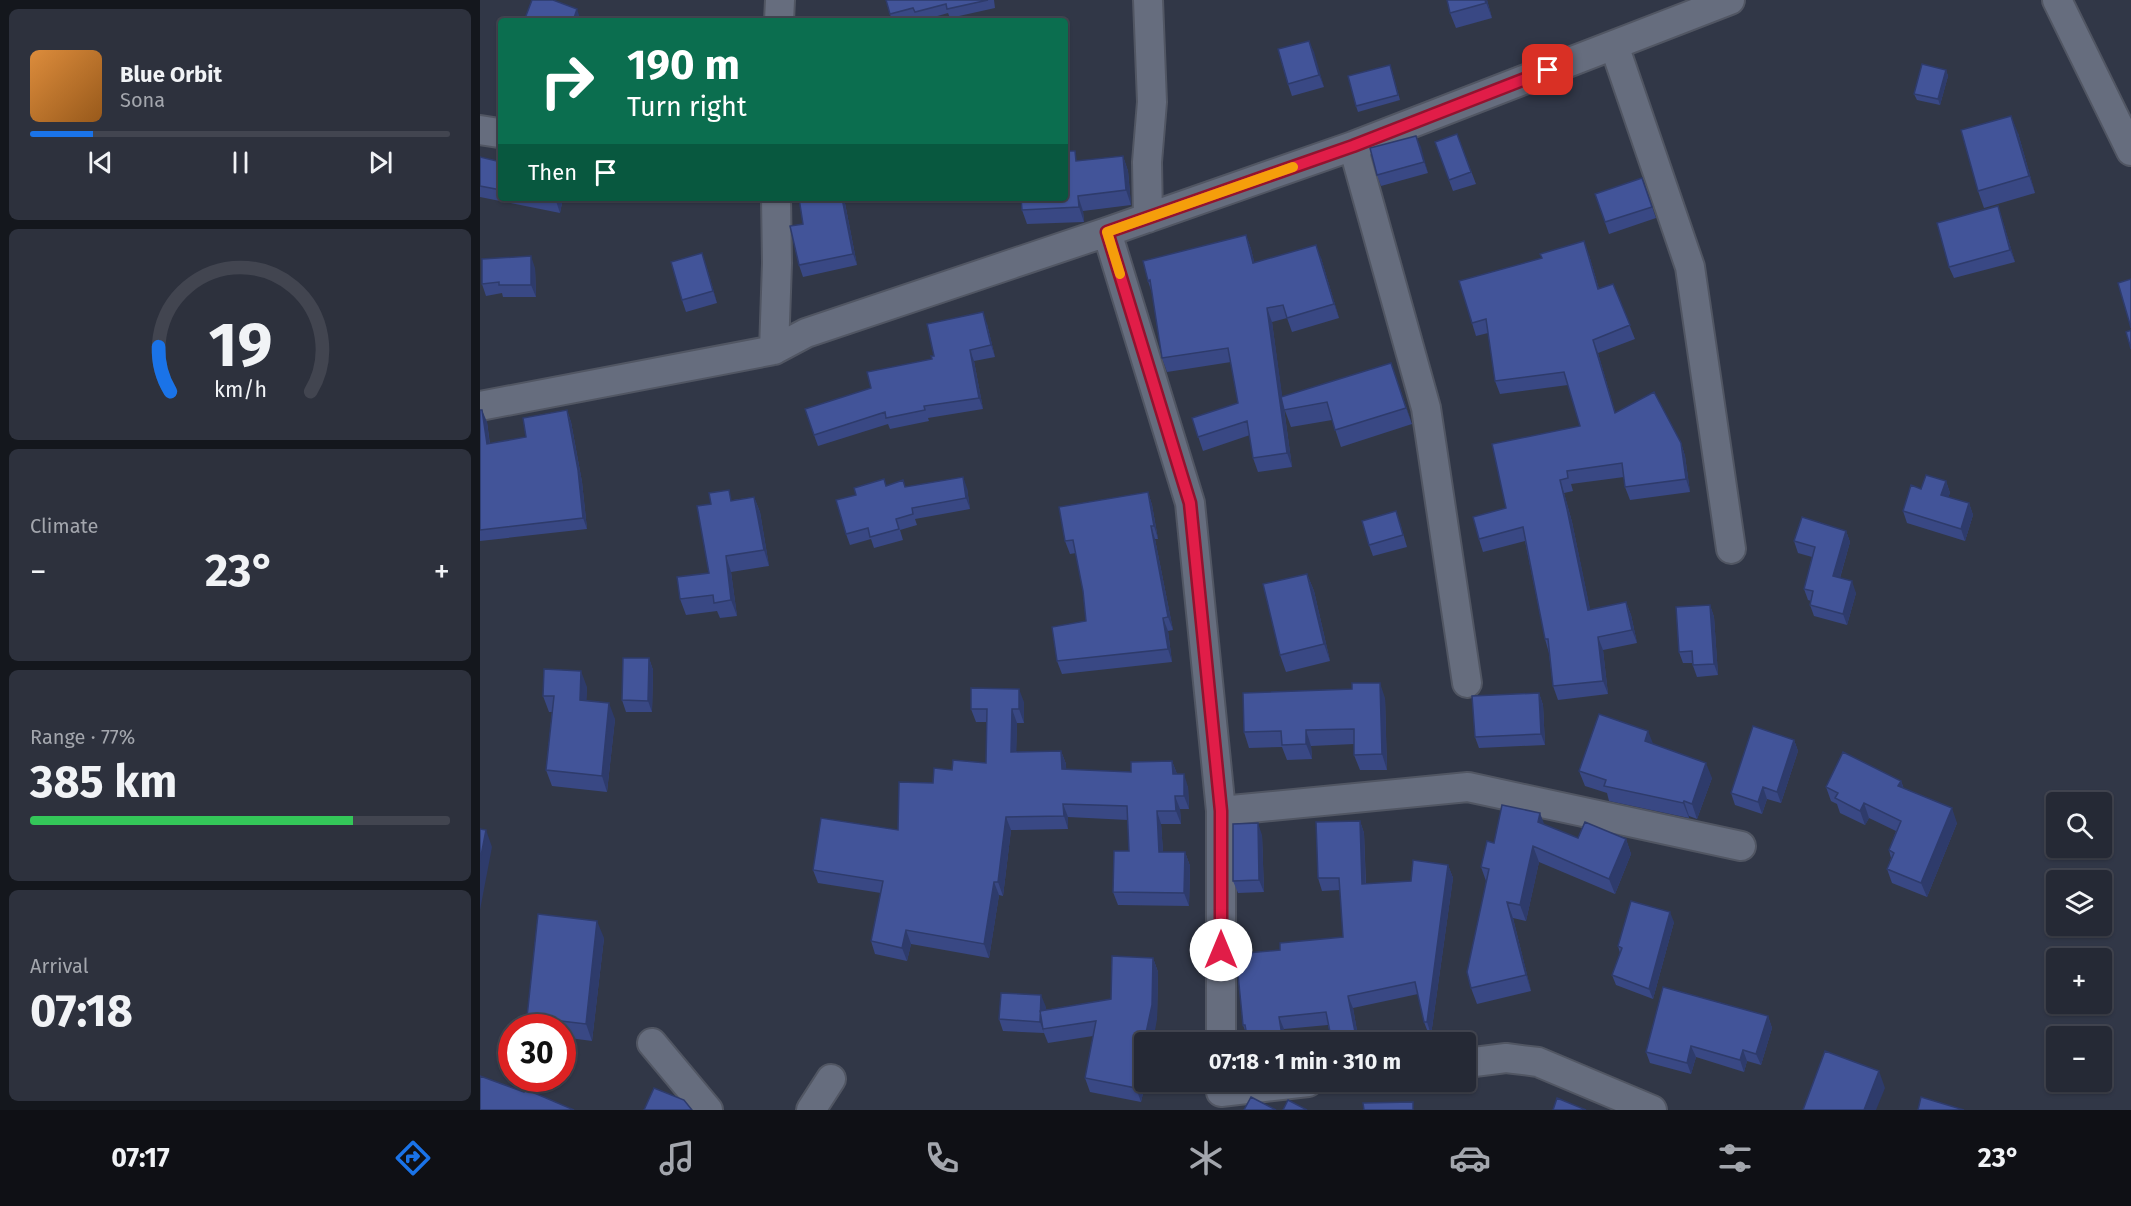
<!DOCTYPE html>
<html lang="en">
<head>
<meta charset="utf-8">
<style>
	:root { --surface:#252935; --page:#2d313d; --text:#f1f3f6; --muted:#a3a6ad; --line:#424550; --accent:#1a73e8 }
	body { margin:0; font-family:"Fira Sans",sans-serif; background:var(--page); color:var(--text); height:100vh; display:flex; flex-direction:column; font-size:22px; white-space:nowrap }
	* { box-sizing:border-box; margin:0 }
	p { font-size:20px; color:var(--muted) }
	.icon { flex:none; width:33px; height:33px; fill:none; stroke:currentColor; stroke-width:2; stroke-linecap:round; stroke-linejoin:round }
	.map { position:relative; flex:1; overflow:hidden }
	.side { display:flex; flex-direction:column; gap:9px; padding:9px; background:#14171d; width:480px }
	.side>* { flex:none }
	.hud { position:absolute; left:18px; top:18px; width:570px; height:183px; border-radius:6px; box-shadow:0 2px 4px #0004,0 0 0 2px var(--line); background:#0b6e4f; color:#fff; overflow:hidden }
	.tools { position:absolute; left:1566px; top:792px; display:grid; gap:12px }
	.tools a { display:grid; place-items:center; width:66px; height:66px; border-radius:6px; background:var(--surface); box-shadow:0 2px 4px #0004,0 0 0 2px var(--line); font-size:30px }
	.speed { position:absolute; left:18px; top:1014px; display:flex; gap:12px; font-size:30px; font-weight:700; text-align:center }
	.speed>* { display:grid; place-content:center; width:78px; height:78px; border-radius:50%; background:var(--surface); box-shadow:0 2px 4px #0004,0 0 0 2px var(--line); line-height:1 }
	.speed .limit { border:9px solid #d22; background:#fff; color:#111 }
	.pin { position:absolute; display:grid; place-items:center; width:51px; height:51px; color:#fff; margin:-26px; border-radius:12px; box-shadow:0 3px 9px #0006 }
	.me { position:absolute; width:66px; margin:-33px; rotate:0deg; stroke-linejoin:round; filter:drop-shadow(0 0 4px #0008) }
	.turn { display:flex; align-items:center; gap:21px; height:126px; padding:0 30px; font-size:27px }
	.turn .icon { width:78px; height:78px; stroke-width:2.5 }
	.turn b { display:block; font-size:42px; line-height:51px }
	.then { display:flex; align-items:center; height:57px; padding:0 30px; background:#0003; gap:12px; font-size:22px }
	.big { font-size:45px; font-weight:700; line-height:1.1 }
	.side .card { flex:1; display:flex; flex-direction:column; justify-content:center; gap:9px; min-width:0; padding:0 21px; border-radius:9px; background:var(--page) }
	.side .dial { align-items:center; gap:0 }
	.dial svg { height:156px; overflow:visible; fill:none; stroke:var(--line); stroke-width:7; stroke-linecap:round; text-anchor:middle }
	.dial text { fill:var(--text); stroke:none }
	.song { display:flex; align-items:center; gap:18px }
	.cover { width:72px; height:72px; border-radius:9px; background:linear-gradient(135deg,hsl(30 70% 55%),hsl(30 70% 35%)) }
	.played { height:6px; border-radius:3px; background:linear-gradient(90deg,var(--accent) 15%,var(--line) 15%) }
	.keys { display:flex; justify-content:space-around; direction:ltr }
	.heat { display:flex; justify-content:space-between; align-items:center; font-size:33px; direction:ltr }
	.charge { height:9px; border-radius:4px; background:linear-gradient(90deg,#34c759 77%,var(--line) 0) }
	.trip { position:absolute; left:654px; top:1032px; width:342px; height:60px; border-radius:6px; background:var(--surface); box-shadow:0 2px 4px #0004,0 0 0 2px var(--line); font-weight:700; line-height:60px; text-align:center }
	.tabs { display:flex; height:96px; justify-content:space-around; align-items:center; background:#0f1015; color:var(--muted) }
	.tabs .icon { width:42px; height:42px }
	.tabs .current { color:var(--accent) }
	.tabs b { font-size:27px; color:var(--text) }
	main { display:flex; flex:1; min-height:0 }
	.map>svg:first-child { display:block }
</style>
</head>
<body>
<main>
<section class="side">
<div class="card">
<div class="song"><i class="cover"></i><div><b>Blue Orbit</b><p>Sona</p></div></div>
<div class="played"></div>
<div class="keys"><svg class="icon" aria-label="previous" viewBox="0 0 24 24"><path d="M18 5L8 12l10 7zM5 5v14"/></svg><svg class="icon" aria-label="pause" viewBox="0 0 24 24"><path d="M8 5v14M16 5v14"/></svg><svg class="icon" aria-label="next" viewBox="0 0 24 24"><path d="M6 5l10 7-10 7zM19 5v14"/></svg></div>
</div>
<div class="card dial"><svg viewBox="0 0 100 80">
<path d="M14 69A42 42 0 1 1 86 69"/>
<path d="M14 69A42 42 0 0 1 8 46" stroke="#1a73e8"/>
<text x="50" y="56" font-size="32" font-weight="700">19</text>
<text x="50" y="72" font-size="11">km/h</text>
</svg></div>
<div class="card"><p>Climate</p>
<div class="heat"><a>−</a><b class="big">23°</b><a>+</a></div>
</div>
<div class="card"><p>Range · 77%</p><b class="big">385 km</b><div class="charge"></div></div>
<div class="card"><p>Arrival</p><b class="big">07:18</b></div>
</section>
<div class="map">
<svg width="1651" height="1110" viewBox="0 0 1651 1110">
	<rect width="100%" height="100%" fill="#313747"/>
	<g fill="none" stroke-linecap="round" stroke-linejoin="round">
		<!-- minor casing -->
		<g stroke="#515663" stroke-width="32">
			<path id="minor" d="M668 0 672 102 667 162 668 218
				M1577 0 1651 151
				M299 21 300 0
				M1134 45 1210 267 1251 549
				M0 130 19 133
				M873 146 946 408 987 683
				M627 232 710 503 741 811V1042
				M294 350 297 263 296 198
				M0 406 294 350 326 333 627 232 873 146 1250 0
				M741 811 988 787 1261 846
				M172 1043 228 1110
				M986 1063 1026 1058 1058 1062 1172 1110
				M741 1092 828 1082
				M331 1110 351 1079"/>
		</g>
		<!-- minor -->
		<use href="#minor" stroke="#666d7e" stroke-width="28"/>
	</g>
	<!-- wall -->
	<path fill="#394884" d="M406 0H514L515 8 470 18 468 13 440 21H438L436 17 422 21H412Z
		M1007 0 1012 18 976 28 970 13Z
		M829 41 844 87 812 96 808 84Z
		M1466 70 1468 76 1460 105 1437 100 1434 94Z
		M912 71 920 100 878 112 876 106Z
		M1538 133 1555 193 1504 208 1498 191Z
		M977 134 996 184 973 191 955 142Z
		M936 136 948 173 901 186 897 175Z
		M643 156 648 171 651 205 603 211 604 222 547 224 542 210 599 161Z
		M0 157 21 162V198H83L80 213 0 197Z
		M1162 178 1176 218 1129 234 1115 194Z
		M364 198 377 265 323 277 319 265 323 224Z
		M1518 206 1535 262 1474 278 1469 267Z
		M766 235 771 249 774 262 841 258 859 318 812 332 807 318 792 322 802 397 911 363 932 424 861 447 852 420 811 427 804 408 812 467 778 472 773 458 770 435 723 451 712 418 758 403 751 362 687 372 682 358 672 293 668 281Z
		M1109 255 1119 289 1133 284 1155 339 1118 353 1135 412 1201 443 1205 456 1210 492 1150 500 1145 487 1144 477 1091 484 1093 491 1084 493 1092 522 1110 610 1146 602 1151 615 1157 643 1123 650 1128 694 1078 700 1073 686 1069 653 1065 639 1045 541 1003 552 999 539 1100 426 1088 385 1020 394 1015 381 1008 333 996 336 992 323Z
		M226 265 237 303 206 312 202 300Z
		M55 268 56 297H23L22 293 6 296 2 284Z
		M507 324 515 357 494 361 503 409 448 418 449 421 410 429 408 424 338 446 334 435 391 388 452 359 454 356Z
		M0 410 7 422 10 444 46 437 87 410 91 422 102 482 107 529 0 541Z
		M1466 481 1470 493 1468 497 1489 503 1493 515 1485 541 1427 523 1423 511 1441 489Z
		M406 486 426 487 487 488 490 509 435 519 437 525 420 530 423 540 394 548 391 539 370 545 366 534Z
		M668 492 672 505 678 539H675L693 630 688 631 692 662 582 674 577 661 606 621 603 591 596 553 590 554 585 541Z
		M274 497 280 512 289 566 251 572 257 616 240 618 237 611 206 615 200 599 229 573 253 500Z
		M920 523 927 547 893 556 889 545Z
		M1366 531 1370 542 1360 578 1376 593 1367 625 1334 616 1330 605 1331 601 1328 600 1324 589 1332 557 1318 553 1314 541Z
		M827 574 834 591 850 661 806 672 800 655Z
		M1230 605 1234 617 1238 675 1217 677 1212 663H1203L1199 652Z
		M169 658 173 670 172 712H146L142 700Z
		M107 687 106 701 135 719 127 792 72 786 66 770 72 712H69L63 696Z
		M1059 693 1063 705 1065 745 999 748 995 737Z
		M905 698 907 770H880L874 755V744L831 746 832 759 807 760 802 747 769 748 764 732Z
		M544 702V723H537L536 752 581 751 586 764V770L651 772 692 761 697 774 708 787 709 809H700L701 824H681L683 852H705L710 866 709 906 638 905 633 892 649 851 648 820 588 817V829L531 830 523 896 519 895 509 958 431 944 427 961 395 954 391 941 401 893 338 883 333 870 418 830 453 783 472 770 506 763 507 722H496L491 709Z
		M1314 740 1318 751 1301 803 1287 799 1282 814 1255 805 1251 793Z
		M1173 744 1232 778 1217 819 1209 816V818L1129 801 1127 793 1105 786 1099 771Z
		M1421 781 1424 789 1477 823 1447 897 1412 883 1407 869 1411 858 1409 850 1416 831 1389 818 1385 825 1360 813 1357 804 1351 801 1346 787Z
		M880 821 884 833 886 884 931 881 968 865 973 878 951 1035H949L944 1022 938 994 873 1008 879 1042H852L848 1025 804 1029 806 1042H768L766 1033 763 1025 863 937 860 890 842 891 838 878Z
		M1064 825 1098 838 1146 839 1151 854 1135 894 1059 862 1046 921 1033 918 1051 991 997 1004 991 988 1006 881 1001 867 1014 843Z
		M782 835 784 892 758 893 753 881Z
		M1194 922 1173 999 1136 985 1132 975 1140 953 1138 946Z
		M124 938 112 1041 82 1037V1028H51L47 1017Z
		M673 958 678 972 677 1019 664 1042V1082H678L677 1086 665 1084 661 1102 610 1092 605 1078 613 1036 568 1043 564 1033 523 1031 519 1019 566 1007 565 1010 631 999Z
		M1288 1016 1292 1028 1281 1065 1267 1061 1264 1072 1216 1057 1211 1074 1170 1063 1166 1052Z"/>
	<!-- shaded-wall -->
	<path fill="#2e3b6b" d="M1005 0H1007L1012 18Z
		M97 9 101 21H93Z
		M829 41 834 52 844 87 839 75Z
		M1466 70 1468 76 1460 105 1458 99Z
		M1531 116 1538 133 1555 193 1549 176Z
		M936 136 941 147 948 173 944 162Z
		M643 156 648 171 651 205 646 190Z
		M598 196 603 211 604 222 599 207Z
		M77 198H83L80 213 76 201Z
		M362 198H364L377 265 373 254Z
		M1518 206 1522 218 1535 262 1530 250Z
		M766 235 771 249 778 276 773 263Z
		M1104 241 1109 255 1123 303 1118 289Z
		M836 245 841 258 859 318 854 304Z
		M222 253 226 265 237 303 233 291Z
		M51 256 55 268 56 297 51 285Z
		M787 308 792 322 812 467 807 453Z
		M503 312 507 324 515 357 511 345Z
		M1113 340 1118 353 1139 426 1135 413Z
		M490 350 494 361 503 409 499 398Z
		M911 363 917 380 932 424 926 408Z
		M2 410 7 422 11 455 7 444Z
		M87 410 91 422 102 482 107 529 103 518Z
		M1201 443 1205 456 1210 492 1206 479Z
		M483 477 487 488 490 509 486 498Z
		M1080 480 1084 493 1092 522 1113 623 1108 610Z
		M1466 481 1470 493 1465 506 1461 495Z
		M668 492 672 505 678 539 674 526Z
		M274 497 280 512 289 566 284 550Z
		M1489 503 1493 515 1485 541 1481 529Z
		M671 526 675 539 693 630 688 617Z
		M1366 531 1370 542 1357 588 1353 576Z
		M246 556 251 572 257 616 251 600Z
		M827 574 834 591 850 661 844 644Z
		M1372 581 1376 593 1367 625 1363 614Z
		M1146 602 1151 615 1157 643 1152 630Z
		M1230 605 1234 617 1238 675 1234 664Z
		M683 618 688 631 692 662 688 649Z
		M1118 637 1123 650 1128 694 1123 681Z
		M169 658 173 670 172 712 168 701Z
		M101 671 107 687 106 716 100 700Z
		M900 683 905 698 907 770 902 754Z
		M539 689 544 702V723L539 709Z
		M1059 693 1063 705 1065 745 1061 734Z
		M129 703 135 719 127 792 122 776Z
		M532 709 537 723 536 766 531 752Z
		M826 730 831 746 832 759 826 744Z
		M1168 731 1174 746 1165 741Z
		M1314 740 1318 751 1301 803 1297 792Z
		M581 751 586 764 587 783 582 769Z
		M692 761 697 774H693Z
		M1226 763 1232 778 1217 819 1212 804Z
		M704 774 708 787 709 809 704 796Z
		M1421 781 1426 796 1418 786Z
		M1283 787 1287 799 1282 814 1278 802Z
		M695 796 700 809 701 824 696 811Z
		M1204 801 1209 816V818L1203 803Z
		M1384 803 1389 818 1385 825 1380 811Z
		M583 804 588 817V829L584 816Z
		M1472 808 1477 823 1447 897 1441 883Z
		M677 811 681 824 684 865 679 852Z
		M1060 813 1066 829 1058 822Z
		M526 817 531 830 523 896 518 882Z
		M880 821 884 833 886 896 882 884Z
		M778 823 782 835 784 892 779 880Z
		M6 830 12 847 0 910V861Z
		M1146 839 1151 854 1135 894 1129 879Z
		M1053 846 1059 862 1046 921 1040 905Z
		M705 852 710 866 709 906 704 893Z
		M968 865 973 878 951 1035 947 1022Z
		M514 882 519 895 509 958 504 944Z
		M1027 902 1033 918 1051 991 1046 975Z
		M1190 912 1194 922 1173 999 1169 989Z
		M117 921 124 938 112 1041 106 1024Z
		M426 930 431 944 427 961 422 948Z
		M673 958 678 972 677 1019 673 1042H665Z
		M561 995 566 1007 564 1029H563L564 1033 560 1022Z
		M868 996 873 1008 879 1042H877Z
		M1288 1016 1292 1028 1281 1065 1276 1054Z
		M799 1017 804 1029 806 1042H803Z
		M1211 1046 1216 1057 1211 1074 1207 1063Z
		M1263 1050 1267 1061 1264 1072 1260 1060Z
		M660 1070 665 1084 661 1102 656 1088Z
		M1399 1071 1405 1088 1396 1110H1384Z"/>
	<!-- building -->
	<path fill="#425499" stroke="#2e3b6b" stroke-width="1.5" d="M52 0H73L97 9 93 21H44Z
		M406 0H508L467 9 466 4 435 12 433 8 410 14Z
		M967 0H1005L1006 3 970 13Z
		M829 41 839 75 808 84 798 49Z
		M1442 64 1466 70 1458 99 1434 94Z
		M910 65 918 95 876 106 868 76Z
		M1531 116 1549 176 1498 191 1481 130Z
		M977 134 991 172 969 180 955 142Z
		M936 136 944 162 897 175 890 148Z
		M585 151H595L596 161 643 156 646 190 598 196 599 207 542 210 541 198H585Z
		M0 157 21 162V190L0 186Z
		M1162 178 1172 207 1125 222 1115 194Z
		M59 198H77L76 201Z
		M319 198H362L373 254 319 265 310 226 323 224Z
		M1518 206 1530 250 1469 267 1457 223Z
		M766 235 773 263 836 245 854 304 807 318 803 305 787 308 807 453 773 458 767 421 718 437 712 418 758 403 748 348 682 358 670 280 668 281 663 261Z
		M1104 241 1118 289 1133 284 1150 325 1113 340 1135 413 1174 392 1201 443 1206 479 1145 487 1142 463 1087 471 1088 478 1080 480 1087 509 1108 610 1146 602 1152 630 1118 637 1123 681 1073 686 1068 639H1065L1043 527 999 539 993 517 1026 508 1012 444 1100 426 1084 372 1015 381 1006 319 992 323 979 281 1062 258 1060 254Z
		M222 253 233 291 202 300 191 262Z
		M51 256V285H19V282L2 284V259Z
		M1651 279V328L1638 283Z
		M503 312 511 345 490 350 499 398 444 406 445 410 406 418 405 412 334 435 325 409 391 388 387 372 452 359 451 356H454L447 324Z
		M1651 330V349L1646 332Z
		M911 363 926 408 855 430 847 402 804 410 801 397Z
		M0 410H2L7 444 46 437 43 418 87 410 98 470 103 518 0 530Z
		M1446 475 1466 481 1461 495 1489 503 1481 529 1423 511 1431 485 1441 489Z
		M483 477 486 498 432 508 433 514 416 519 419 529 390 537 388 528 366 534 356 500 376 495 374 488 404 479 406 486 423 480 425 487Z
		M249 490 251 501 274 497 284 550 246 556 251 600 234 603 233 595 200 599 197 577 229 573 217 506 231 504 229 493Z
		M668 492 674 526H671L688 617 683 618 688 649 577 661 572 627 606 621 603 591 593 540 585 541 579 507Z
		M916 511 923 535 889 545 882 521Z
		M1322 517 1366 531 1353 576 1372 581 1363 614 1330 605 1333 591 1324 589 1335 547 1314 541Z
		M827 574 844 644 800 655 783 584Z
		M1230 605 1234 664 1213 665 1212 651 1199 652 1196 607Z
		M143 658H169L168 701 142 700Z
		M64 669 101 671 100 700 129 703 122 776 66 770 74 696H63Z
		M872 683H900L902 754 874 755V729L826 730V744L802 745 801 731 764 732 763 693 872 689Z
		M491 688 539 689V709H532L531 752 581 751 582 769 651 772V762L692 761 693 774H704V796H695L696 811H677L679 852H705L704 893 633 892 634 851H649L647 806 583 804 584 816 526 817 518 882H514L504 944 426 930 422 948 391 941 403 881 333 870 341 818 418 830 419 782 453 783 454 768 472 770 473 760 506 763 507 709H491Z
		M1059 693 1061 734 995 737 992 696Z
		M1119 714 1168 731 1165 741 1226 763 1212 804 1204 801 1203 803 1124 786 1126 780 1099 771Z
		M1273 726 1314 740 1297 792 1283 787 1278 802 1251 793Z
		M1363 752 1421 781 1418 786 1472 808 1441 883 1407 869 1414 853 1409 850 1421 821 1384 803 1380 811 1355 798 1358 793 1346 787Z
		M1022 805 1060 813 1058 822 1098 838 1105 822 1146 839 1129 879 1053 846 1040 905 1027 902 1046 975 991 988 987 972 1009 869 1001 867 1007 841 1014 843Z
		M880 821 882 884 931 881 933 860 968 865 947 1022H944L935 982 868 996 877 1042H852L846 1012 799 1017 803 1042H768L765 1025H763L756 954 800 950V943L863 937 859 878H838L836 822Z
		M778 823 779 880 753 881V824Z
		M0 829 6 830 0 861Z
		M1151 901 1190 912 1169 989 1132 975 1142 948 1138 946Z
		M58 914 117 921 106 1024 47 1017Z
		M632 956 673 958 672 1005 664 1042V1071L660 1070 656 1088 605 1078 616 1021 563 1029 560 1011 631 999Z
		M1183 987 1288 1016 1276 1054 1263 1050 1260 1060 1211 1046 1207 1063 1166 1052Z
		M521 993 561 995 560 1022 519 1019Z
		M1345 1051 1399 1071 1384 1110H1323Z
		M0 1076 44 1092 45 1089 94 1110H0Z
		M174 1088 204 1100 212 1110H164Z
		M771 1097 796 1110H764Z
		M1441 1097 1484 1110H1438Z
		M1077 1098 1106 1110H1073Z
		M808 1100 827 1110H803Z
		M933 1102V1110H884L883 1103Z"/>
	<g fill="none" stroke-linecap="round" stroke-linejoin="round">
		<!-- route casing -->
		<g stroke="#92132f" stroke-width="15">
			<path id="route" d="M741 950V811L710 503 627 232 873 146 1068 70"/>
		</g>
		<!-- route -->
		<use href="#route" stroke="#e11d48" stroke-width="10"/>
		<!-- slow -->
		<path stroke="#f59e0b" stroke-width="10" d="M640 274 627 232 813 167"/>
	</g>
</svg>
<div class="tools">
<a><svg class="icon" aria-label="search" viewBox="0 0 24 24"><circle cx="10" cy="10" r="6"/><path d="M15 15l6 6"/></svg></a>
<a><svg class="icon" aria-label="layers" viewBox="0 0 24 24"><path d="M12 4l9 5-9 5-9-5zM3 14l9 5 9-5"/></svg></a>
<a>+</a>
<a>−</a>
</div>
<div class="speed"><div class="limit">30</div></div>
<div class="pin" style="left:1068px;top:70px;background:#d93025"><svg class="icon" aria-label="arrive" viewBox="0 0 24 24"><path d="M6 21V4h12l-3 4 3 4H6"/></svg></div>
<svg class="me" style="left:741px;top:950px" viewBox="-20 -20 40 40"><circle r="19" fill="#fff"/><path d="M0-13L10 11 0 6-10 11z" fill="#e11d48"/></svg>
<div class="trip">07:18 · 1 min · 310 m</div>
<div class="hud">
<div class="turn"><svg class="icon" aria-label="right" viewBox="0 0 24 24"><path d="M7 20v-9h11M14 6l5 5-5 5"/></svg><div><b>190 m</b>Turn right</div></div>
<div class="then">Then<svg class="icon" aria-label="arrive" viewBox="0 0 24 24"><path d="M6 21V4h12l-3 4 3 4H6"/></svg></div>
</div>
</div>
</main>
<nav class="tabs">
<b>07:17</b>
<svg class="icon current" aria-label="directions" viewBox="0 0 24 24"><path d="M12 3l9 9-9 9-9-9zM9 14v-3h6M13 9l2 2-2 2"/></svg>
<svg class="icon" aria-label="music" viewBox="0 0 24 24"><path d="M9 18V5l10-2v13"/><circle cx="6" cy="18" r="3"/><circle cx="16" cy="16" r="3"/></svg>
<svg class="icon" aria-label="phone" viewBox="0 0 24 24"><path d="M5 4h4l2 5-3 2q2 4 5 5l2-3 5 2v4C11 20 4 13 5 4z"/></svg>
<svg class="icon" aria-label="climate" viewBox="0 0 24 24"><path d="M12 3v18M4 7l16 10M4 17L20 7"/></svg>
<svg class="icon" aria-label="car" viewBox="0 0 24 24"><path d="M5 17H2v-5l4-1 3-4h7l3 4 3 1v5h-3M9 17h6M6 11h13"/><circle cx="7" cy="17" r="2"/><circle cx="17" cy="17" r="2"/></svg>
<svg class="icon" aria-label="filters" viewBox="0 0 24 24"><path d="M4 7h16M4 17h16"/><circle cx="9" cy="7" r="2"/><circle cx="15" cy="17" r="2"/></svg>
<b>23°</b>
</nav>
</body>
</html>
